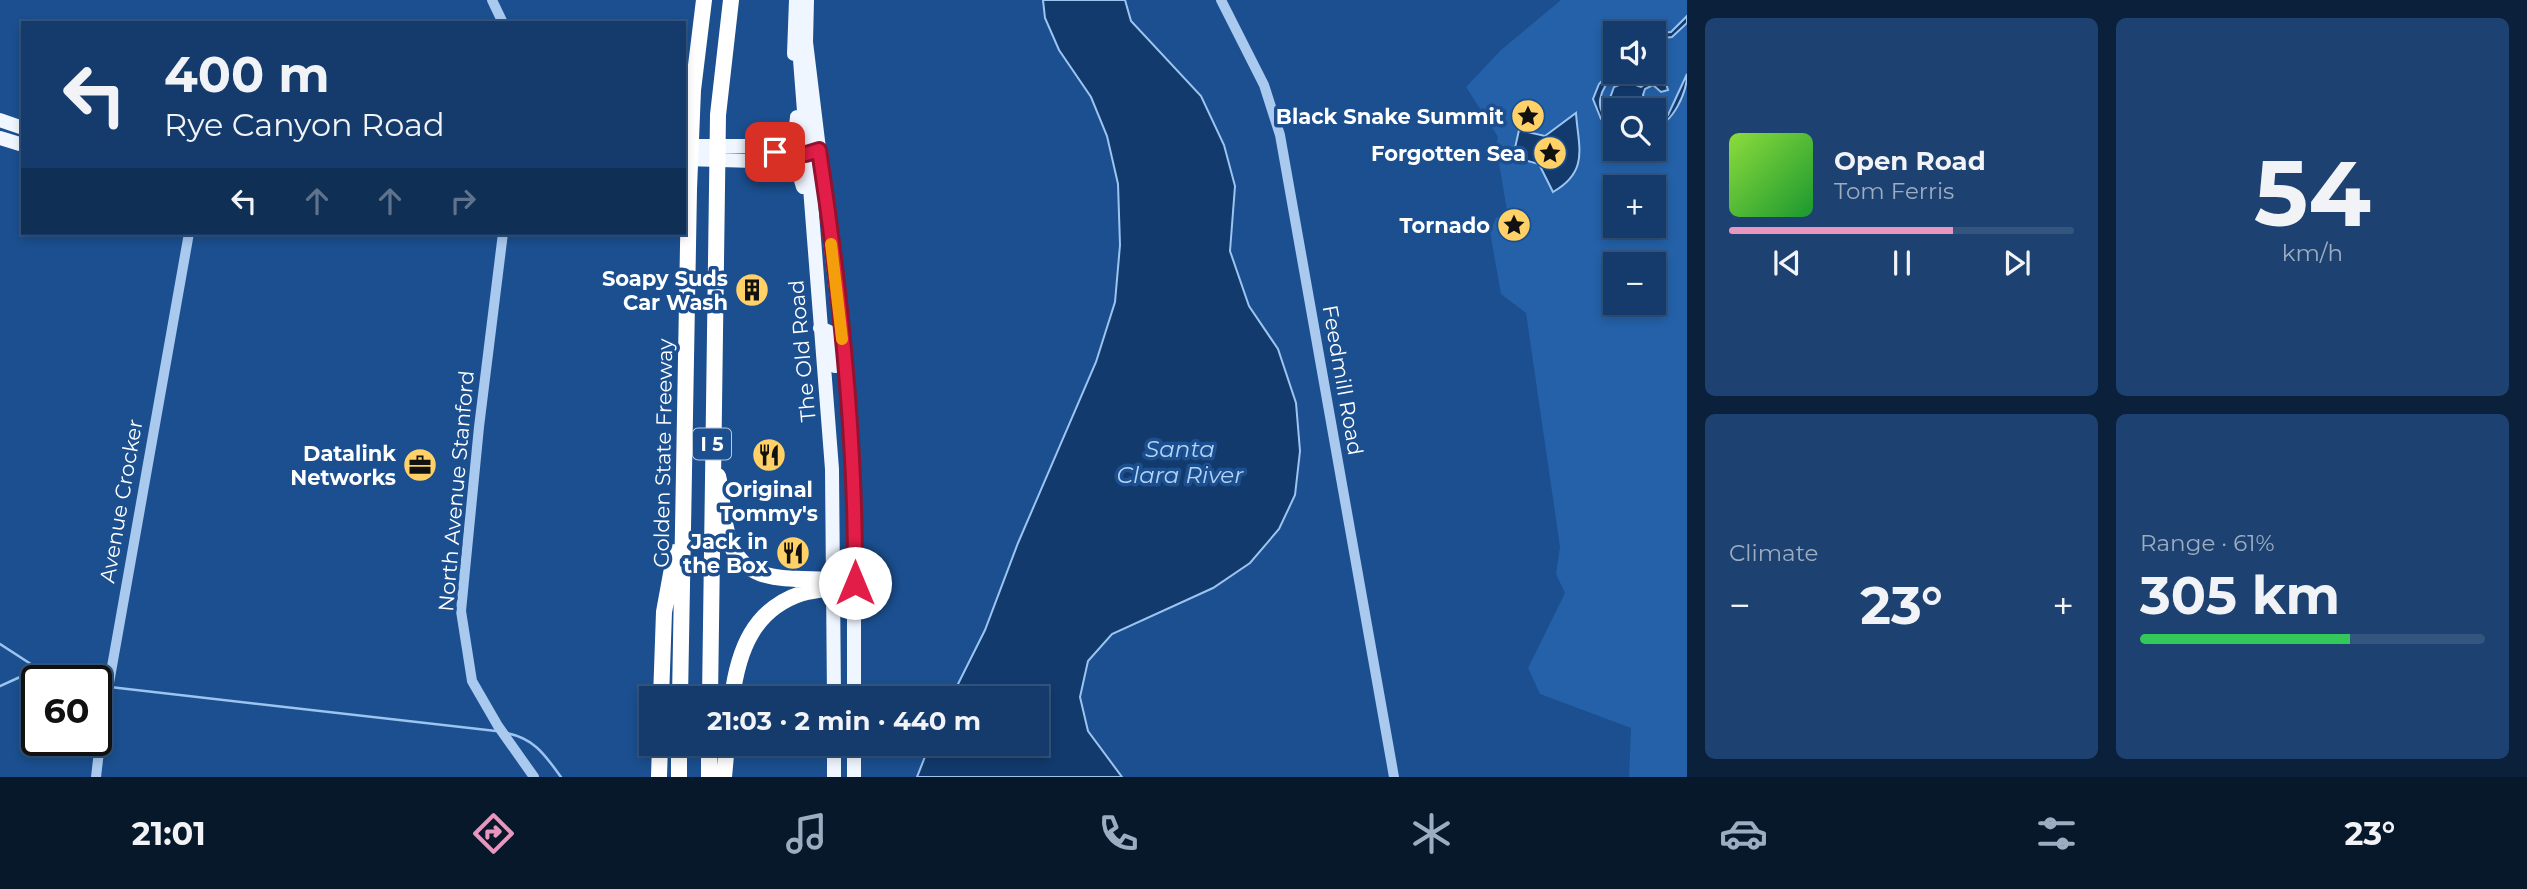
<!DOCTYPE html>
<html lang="en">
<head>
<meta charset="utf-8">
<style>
	:root { --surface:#143b6b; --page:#1d4271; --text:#f1f3f6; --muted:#9dadc1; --line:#33557e; --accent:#e797bd }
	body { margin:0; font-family:Montserrat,sans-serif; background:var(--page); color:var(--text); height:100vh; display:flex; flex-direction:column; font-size:26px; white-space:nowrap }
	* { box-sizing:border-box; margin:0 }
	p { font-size:23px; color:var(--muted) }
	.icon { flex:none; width:38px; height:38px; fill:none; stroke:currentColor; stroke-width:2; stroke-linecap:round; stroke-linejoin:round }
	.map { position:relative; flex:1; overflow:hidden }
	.panel { display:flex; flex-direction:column; gap:18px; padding:18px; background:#0b203b; width:840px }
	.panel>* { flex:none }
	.hud { position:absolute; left:21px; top:21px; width:665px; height:214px; border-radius:0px; box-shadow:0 4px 10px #0003,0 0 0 2px var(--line); background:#143b6b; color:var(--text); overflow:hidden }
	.fabs { position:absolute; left:1603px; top:21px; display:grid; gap:14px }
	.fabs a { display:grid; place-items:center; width:63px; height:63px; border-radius:0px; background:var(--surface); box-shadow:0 4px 10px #0003,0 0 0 2px var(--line); font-size:35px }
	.speed { position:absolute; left:21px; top:665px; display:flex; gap:14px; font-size:35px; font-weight:700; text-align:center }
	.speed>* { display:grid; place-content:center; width:91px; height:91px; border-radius:50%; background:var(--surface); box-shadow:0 4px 10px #0003,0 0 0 2px var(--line); line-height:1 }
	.speed .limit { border:4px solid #111; border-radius:10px; background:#fff; color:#111 }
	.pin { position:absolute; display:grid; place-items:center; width:60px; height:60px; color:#fff; margin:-30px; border-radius:14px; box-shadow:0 4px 10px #0006 }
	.me { position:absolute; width:77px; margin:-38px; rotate:0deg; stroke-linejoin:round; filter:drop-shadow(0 0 5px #0008) }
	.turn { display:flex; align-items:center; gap:24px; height:147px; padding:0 28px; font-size:32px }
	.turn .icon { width:91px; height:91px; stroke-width:2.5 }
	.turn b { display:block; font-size:49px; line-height:60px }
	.lanes { display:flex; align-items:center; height:66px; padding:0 28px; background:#0003; justify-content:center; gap:35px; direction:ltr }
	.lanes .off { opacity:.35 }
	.big { font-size:52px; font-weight:700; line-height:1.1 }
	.panel .tile { flex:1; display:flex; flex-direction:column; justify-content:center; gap:10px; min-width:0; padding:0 24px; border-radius:10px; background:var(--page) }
	.panel .dial { align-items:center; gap:0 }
	.dial b { font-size:91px; line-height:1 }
	.song { display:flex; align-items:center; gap:21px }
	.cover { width:84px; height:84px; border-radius:10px; background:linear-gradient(135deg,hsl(90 70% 55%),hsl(130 70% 35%)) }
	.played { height:7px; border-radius:4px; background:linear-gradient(90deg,var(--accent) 65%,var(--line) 65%) }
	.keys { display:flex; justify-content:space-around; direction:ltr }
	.heat { display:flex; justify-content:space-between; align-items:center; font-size:38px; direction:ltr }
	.charge { height:10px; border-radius:5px; background:linear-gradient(90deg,#34c759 61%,var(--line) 0) }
	.panel .tiles { flex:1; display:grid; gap:18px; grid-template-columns:repeat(2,1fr) }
	.trip { position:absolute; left:639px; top:686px; width:410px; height:70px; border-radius:0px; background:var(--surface); box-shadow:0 4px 10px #0003,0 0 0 2px var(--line); font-weight:700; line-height:70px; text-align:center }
	.dock { display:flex; height:112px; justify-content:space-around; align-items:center; background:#08182b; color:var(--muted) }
	.dock .icon { width:49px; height:49px }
	.dock .active { color:var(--accent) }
	.dock b { font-size:32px; color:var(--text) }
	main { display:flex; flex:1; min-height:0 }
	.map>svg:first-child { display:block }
</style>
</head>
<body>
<main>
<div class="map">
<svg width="1687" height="777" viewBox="0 0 1687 777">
	<rect width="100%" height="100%" fill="#1b4f8f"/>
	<!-- green -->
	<path fill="#2461a8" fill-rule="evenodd" d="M1561 0H1687V777H1629L1631 728 1540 694 1528 668 1565 593 1556 574 1560 547 1526 313 1501 294 1490 232 1496 218 1507 211 1496 145 1498 137 1466 87 1501 50ZM1615 33H1654V72H1615ZM1615 110H1654V149H1615ZM1615 187H1654V226H1615ZM1615 264H1654V303H1615Z"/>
	<!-- water -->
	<path fill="#123a6d" stroke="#9cc4f0" stroke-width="2" d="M1043 0H1125L1131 21 1201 96 1224 145 1235 186 1230 251 1249 306 1278 349 1296 403 1300 451 1295 495 1279 529 1250 563 1213 588 1112 634 1088 661 1080 697 1088 731 1122 777H917L930 744H1036V698H951L985 630 1018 543 1096 362 1115 302 1120 245 1118 184 1107 136 1091 97 1059 50 1045 18Z
		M1687 16V23L1672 37 1654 39V34L1671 32Z
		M1615 67 1617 72C1600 88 1590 110 1615 125V130L1601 119 1593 99 1599 84Z
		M1654 69 1664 77 1668 90 1661 92 1653 85 1645 89 1643 95 1645 100 1659 101V111L1654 114V110H1615L1610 98 1614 87 1627 82 1641 87 1648 82 1642 72H1654Z
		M1687 74C1687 92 1673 124 1654 127V123L1668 115Z
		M1576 113C1578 146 1590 171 1553 192L1539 164 1513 157 1519 130 1545 136Z"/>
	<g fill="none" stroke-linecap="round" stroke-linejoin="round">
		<!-- stream -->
		<path stroke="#9cc4f0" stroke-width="2.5" d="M0 644 37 668 72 681
			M0 686 20 677 52 676
			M110 687 496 731
			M506 733C534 738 545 755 561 777"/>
		<!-- minor -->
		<path stroke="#a9c9ee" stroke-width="10" d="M492 0 503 23
			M1221 0 1264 85 1280 135 1394 777
			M503 233 479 427 461 611 472 681 498 726 534 777
			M96 777 103 717 189 233"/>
		<!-- major -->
		<path stroke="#f0f6ff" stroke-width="14" d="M807 0 806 42 842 338 854 486V698
			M799 47 832 469 834 698
			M794 54 796 0
			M0 120 23 128
			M0 138 23 145
			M684 146H778L795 135 797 117
			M684 159 788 162 797 167 803 187
			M820 328 829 332 835 366
			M834 777V744
			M854 777V744"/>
		<!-- highway -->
		<path stroke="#fff" stroke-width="16" d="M718 476C723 496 722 516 728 536 744 596 810 572 855 583
			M661 698 664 612 675 552
			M680 698 689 189 693 90 704 0
			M710 698 718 115 731 0
			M732 698C738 651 753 609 803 593 817 589 832 589 846 585
			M659 777 660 744
			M679 777V744
			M709 777V744
			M724 777 727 744"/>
	</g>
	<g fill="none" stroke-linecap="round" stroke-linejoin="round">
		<!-- route casing -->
		<g stroke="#92132f" stroke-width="18">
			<path id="route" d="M775 152 806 154 819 150C841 293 856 439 855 583"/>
		</g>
		<!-- route -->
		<use href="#route" stroke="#e11d48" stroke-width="12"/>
		<!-- slow -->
		<path stroke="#f59e0b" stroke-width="12" d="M831 244 842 339"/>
	</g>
	<!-- icons -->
	<defs>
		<g id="sight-disc" transform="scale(1.75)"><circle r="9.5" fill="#ffd166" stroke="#1b4f8f"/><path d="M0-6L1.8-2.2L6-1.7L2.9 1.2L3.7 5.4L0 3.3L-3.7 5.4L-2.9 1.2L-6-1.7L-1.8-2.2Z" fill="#111"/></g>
		<g id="building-disc" transform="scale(1.75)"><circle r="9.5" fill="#ffd166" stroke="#1b4f8f"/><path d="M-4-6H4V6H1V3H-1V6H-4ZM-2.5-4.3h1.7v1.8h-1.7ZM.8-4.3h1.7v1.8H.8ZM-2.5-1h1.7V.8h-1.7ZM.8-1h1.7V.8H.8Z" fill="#111"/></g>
		<g id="restaurant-disc" transform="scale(1.75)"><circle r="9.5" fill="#ffd166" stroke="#1b4f8f"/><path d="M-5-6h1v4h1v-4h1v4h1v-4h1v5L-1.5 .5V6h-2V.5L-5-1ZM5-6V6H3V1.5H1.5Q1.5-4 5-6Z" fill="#111"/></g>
		<g id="office-disc" transform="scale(1.75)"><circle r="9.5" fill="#ffd166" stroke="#1b4f8f"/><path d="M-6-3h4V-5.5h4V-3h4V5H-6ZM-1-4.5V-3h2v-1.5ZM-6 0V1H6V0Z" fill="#111"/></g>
	</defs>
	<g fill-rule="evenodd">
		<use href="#sight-disc" x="1528" y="116"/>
		<use href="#sight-disc" x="1550" y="153"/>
		<use href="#sight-disc" x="1514" y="225"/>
		<use href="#building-disc" x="752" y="290"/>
		<use href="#restaurant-disc" x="769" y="455"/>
		<use href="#office-disc" x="420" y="465"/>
		<use href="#restaurant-disc" x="793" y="553"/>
	</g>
	<g text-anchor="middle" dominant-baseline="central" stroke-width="7" stroke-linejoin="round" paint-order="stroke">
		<!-- shield labels -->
		<rect fill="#1b4f8f" stroke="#bbcadd" stroke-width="2" x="693" y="428.5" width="38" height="31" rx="5"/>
		<g font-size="19" font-weight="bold" fill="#fff">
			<text x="712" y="444">I 5</text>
		</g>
		<!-- poi labels -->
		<g font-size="21" font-weight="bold" fill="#fff" stroke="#1b4f8f" text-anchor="end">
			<text x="1504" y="116">Black Snake Summit</text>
			<text x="1526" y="153">Forgotten Sea</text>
			<text x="1490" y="225">Tornado</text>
			<text x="728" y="278">Soapy Suds<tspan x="728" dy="24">Car Wash</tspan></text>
			<text x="396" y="453">Datalink<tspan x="396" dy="24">Networks</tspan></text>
			<text x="769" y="489" text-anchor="middle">Original<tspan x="769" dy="24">Tommy's</tspan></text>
			<text x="768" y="541">Jack in<tspan x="768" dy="24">the Box</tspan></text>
		</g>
		<!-- street labels -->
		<g font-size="21" fill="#fff" stroke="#1b4f8f">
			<text transform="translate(802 351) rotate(-95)">The Old Road</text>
			<text transform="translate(1343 380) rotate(80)">Feedmill Road</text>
			<text transform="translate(663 453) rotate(-89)">Golden State Freeway</text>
			<text transform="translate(456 491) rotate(-85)">North Avenue Stanford</text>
			<text transform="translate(121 501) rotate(-80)">Avenue Crocker</text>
		</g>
		<!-- water labels -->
		<g font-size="23" font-style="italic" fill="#b5d3f5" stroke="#1b4f8f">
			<text x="1180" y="449">Santa<tspan x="1180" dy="26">Clara River</tspan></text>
		</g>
	</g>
</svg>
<div class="fabs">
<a><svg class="icon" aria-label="sound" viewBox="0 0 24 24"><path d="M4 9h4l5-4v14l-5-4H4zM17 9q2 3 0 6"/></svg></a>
<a><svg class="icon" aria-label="search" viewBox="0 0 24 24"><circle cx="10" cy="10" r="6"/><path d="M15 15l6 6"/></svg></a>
<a>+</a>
<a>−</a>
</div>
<div class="speed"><div class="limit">60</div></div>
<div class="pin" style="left:775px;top:152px;background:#d93025"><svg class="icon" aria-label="arrive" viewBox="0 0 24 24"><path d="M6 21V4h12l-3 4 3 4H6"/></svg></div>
<svg class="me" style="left:855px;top:583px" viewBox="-20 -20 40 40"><circle r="19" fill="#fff"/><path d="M0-13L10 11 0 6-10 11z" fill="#e11d48"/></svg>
<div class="trip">21:03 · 2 min · 440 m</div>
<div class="hud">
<div class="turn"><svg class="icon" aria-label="left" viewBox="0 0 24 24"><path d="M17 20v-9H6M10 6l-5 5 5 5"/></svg><div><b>400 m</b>Rye Canyon Road</div></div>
<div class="lanes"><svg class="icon" aria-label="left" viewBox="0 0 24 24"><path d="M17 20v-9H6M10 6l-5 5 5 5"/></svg><svg class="icon off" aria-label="ahead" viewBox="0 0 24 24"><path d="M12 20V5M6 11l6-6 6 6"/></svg><svg class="icon off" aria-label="ahead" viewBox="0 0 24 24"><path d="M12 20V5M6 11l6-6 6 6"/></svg><svg class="icon off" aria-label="right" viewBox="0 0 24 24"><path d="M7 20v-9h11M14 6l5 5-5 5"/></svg></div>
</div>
</div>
<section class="panel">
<div class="tiles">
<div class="tile">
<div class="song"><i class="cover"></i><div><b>Open Road</b><p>Tom Ferris</p></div></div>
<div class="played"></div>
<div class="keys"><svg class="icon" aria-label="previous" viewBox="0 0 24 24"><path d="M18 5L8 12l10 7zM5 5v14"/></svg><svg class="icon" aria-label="pause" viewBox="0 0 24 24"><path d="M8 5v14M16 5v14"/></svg><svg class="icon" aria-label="next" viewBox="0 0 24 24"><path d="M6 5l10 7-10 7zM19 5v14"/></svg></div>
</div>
<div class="tile dial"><b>54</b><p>km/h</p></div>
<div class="tile"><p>Climate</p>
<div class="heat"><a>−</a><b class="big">23°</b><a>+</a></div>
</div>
<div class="tile"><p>Range · 61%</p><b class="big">305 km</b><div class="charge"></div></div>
</div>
</section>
</main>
<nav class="dock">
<b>21:01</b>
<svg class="icon active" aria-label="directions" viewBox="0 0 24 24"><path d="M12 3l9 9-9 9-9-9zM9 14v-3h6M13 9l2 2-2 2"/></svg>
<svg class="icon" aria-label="music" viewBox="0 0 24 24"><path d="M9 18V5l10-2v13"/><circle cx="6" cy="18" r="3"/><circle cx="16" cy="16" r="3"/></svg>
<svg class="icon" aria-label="phone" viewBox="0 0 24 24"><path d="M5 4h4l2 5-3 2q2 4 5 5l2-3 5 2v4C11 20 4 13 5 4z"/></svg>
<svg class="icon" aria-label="climate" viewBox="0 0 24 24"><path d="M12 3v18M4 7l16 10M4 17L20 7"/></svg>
<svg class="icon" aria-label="car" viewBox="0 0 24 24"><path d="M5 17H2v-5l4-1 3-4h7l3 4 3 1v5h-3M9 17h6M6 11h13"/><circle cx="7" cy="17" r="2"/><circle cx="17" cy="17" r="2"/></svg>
<svg class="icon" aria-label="filters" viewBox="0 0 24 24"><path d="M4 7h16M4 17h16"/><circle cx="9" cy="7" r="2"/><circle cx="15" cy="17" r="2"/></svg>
<b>23°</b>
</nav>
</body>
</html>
